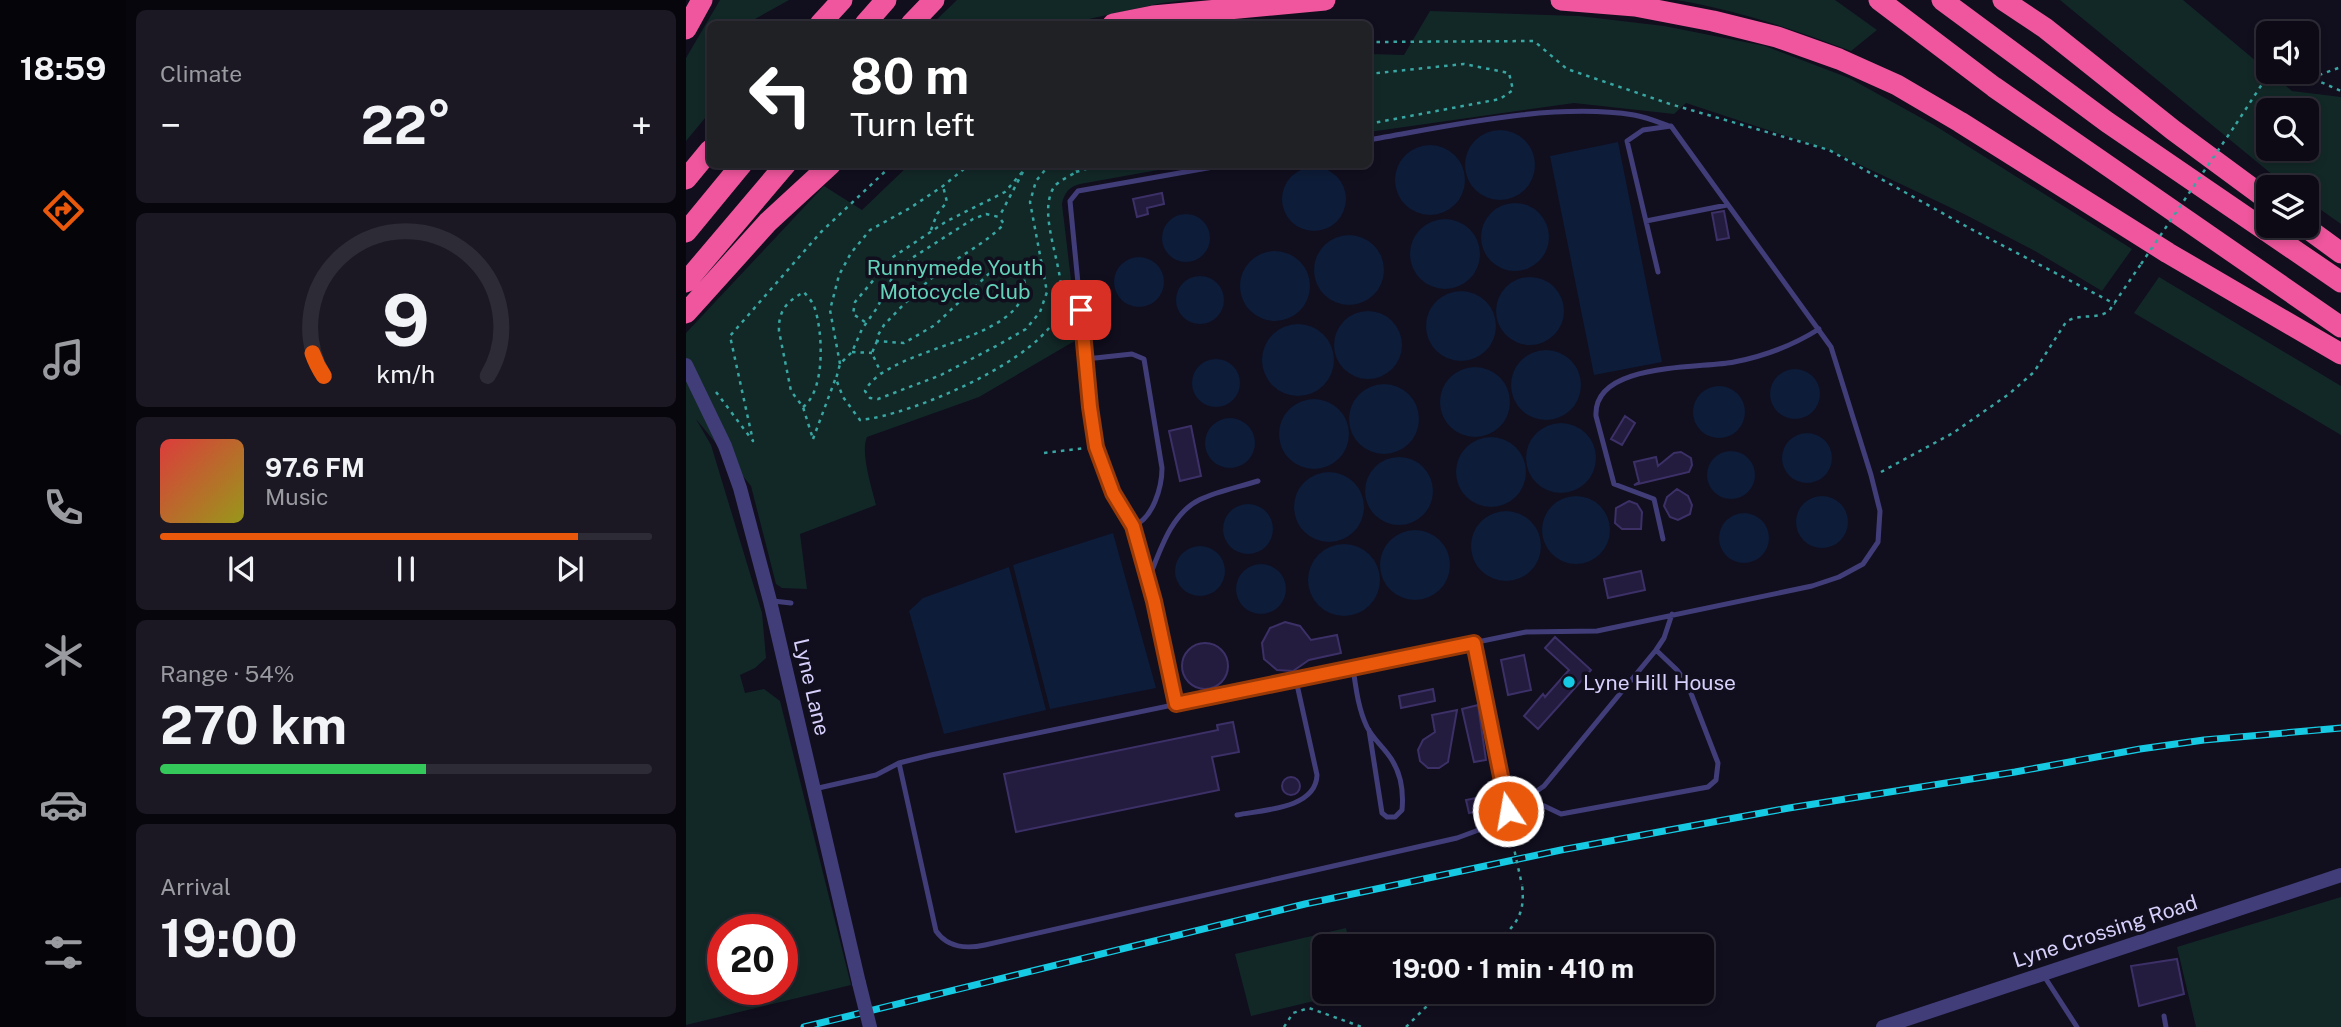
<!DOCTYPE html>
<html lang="en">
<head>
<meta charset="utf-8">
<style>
	:root { --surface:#0d0a16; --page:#1b1823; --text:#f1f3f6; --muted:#9a9aa1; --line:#2d2b35; --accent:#ea580c }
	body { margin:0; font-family:"Public Sans",sans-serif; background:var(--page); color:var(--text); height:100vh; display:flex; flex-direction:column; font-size:26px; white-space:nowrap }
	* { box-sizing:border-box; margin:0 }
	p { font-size:23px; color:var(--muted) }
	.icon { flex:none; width:38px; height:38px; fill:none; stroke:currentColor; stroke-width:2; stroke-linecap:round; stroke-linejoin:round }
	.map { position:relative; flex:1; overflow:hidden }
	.drawer { display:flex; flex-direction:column; gap:10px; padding:10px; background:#07060c; width:560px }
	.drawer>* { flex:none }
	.guide { position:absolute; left:21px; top:21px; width:665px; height:147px; border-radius:10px; box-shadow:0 4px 10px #0003,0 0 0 2px var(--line); background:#202124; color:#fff; overflow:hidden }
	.fabs { position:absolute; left:1570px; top:21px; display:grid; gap:14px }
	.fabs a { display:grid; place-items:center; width:63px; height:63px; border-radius:10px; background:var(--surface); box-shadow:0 4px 10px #0003,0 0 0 2px var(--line); font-size:35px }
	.speed { position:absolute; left:21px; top:914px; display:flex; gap:14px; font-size:35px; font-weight:700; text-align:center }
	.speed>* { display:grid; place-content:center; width:91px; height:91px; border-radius:50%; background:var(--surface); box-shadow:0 4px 10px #0003,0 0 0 2px var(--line); line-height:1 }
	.speed .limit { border:10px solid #d22; background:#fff; color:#111 }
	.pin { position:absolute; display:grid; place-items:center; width:60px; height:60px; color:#fff; margin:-30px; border-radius:14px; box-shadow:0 4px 10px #0006 }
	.me { position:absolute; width:77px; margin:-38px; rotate:348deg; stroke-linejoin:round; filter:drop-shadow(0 0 5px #0008) }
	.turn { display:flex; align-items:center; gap:24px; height:147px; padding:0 28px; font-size:32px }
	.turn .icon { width:91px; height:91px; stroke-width:2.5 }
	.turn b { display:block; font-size:49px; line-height:60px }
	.big { font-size:52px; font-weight:700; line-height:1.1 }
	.drawer .tile { flex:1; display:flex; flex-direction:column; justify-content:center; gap:10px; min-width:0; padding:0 24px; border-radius:10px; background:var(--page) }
	.drawer .dial { align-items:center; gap:0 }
	.dial svg { height:182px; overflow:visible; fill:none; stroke:var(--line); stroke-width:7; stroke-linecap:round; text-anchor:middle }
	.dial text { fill:var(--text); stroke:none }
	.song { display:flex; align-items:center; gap:21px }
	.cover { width:84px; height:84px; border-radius:10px; background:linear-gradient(135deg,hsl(0 70% 55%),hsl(60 70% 35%)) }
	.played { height:7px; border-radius:4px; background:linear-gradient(90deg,var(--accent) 85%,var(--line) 85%) }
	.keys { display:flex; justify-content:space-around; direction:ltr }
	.heat { display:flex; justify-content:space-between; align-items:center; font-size:38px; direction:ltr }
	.charge { height:10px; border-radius:5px; background:linear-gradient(90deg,#34c759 54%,var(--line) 0) }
	.trip { position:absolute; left:626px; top:934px; width:402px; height:70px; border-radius:10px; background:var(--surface); box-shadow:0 4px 10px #0003,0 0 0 2px var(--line); font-weight:700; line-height:70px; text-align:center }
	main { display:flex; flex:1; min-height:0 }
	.dock { display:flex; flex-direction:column; width:126px; justify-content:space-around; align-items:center; background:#050409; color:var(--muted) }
	.dock .icon { width:49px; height:49px }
	.dock .on { color:var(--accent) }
	.dock b { font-size:32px; color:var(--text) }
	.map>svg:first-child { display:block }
</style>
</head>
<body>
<main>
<nav class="dock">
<b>18:59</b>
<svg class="icon on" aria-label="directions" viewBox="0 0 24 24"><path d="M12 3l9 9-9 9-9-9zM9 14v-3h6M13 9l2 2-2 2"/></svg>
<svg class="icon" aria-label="music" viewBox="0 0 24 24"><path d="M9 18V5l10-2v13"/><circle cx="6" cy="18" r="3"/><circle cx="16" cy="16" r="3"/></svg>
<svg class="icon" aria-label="phone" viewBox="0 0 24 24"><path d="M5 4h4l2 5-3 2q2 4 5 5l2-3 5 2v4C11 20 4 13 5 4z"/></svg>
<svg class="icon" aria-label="climate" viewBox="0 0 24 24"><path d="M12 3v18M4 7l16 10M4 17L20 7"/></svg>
<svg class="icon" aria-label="car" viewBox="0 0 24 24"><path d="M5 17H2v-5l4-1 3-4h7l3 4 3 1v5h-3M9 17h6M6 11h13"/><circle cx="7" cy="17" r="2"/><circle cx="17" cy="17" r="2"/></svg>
<svg class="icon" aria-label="filters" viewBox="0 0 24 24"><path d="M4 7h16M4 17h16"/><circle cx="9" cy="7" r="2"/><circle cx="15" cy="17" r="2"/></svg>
</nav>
<section class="drawer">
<div class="tile"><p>Climate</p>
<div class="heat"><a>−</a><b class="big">22°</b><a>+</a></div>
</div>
<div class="tile dial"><svg viewBox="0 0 100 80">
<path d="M14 69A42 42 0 1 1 86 69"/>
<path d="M14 69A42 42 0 0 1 9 59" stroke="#ea580c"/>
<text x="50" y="56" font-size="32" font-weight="700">9</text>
<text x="50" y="72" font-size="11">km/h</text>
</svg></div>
<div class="tile">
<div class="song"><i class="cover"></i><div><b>97.6 FM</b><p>Music</p></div></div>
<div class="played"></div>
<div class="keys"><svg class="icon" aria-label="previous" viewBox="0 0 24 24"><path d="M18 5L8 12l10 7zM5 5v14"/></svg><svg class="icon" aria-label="pause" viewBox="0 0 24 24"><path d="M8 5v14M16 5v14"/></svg><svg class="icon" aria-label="next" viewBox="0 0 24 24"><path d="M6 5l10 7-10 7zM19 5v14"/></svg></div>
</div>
<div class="tile"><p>Range · 54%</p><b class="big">270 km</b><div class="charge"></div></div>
<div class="tile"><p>Arrival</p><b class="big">19:00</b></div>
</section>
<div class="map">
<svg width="1655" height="1027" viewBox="0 0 1655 1027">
	<rect width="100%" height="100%" fill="#110e1e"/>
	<!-- green -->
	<path fill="#122827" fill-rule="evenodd" d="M34 0H103L69 19 65 24H24V112L0 141V58Z
		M271 0H503L476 3 380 24H246Z
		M990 0H1149L1191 30 1165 51C1107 29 1051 10 990 0Z
		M1374 0H1497L1606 91 1655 97V224L1621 200 1620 187H1602L1599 185ZM1582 110H1620V149H1582Z
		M744 11 893 16 978 26 1079 46 1163 78 1248 125 1446 249 1416 291 1349 251 1278 214 1143 150 1000 103 988 114 888 103 683 132V54L718 55Z
		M223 165H500L394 184C383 187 378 193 376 204L392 339 293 397 181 437C174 452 186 488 190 505L114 534 121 589 96 588 90 584 65 486 10 419 25 445 76 613 80 658 69 668 54 675 59 693 78 689 94 701 165 985 0 1025V333L138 186 176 210ZM37 929H96V989H37Z
		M1473 277 1655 386V435L1448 313Z
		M1655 897V1027H1510L1491 947Z
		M660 928 664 947H639V992H666L565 1016 549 954Z"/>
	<!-- water -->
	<path fill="#0d1c38" d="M779 165a35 35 0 1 1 70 0a35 35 0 1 1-70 0Z
		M932 142 976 362 908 375 864 156Z
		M709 180a35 35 0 1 1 70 0a35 35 0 1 1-70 0Z
		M596 199a32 32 0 1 1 64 0a32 32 0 1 1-64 0Z
		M795 237a34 34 0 1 1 68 0a34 34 0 1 1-68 0Z
		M476 238a24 24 0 1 1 48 0a24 24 0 1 1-48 0Z
		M724 254a35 35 0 1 1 70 0a35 35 0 1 1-70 0Z
		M628 270a35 35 0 1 1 70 0a35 35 0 1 1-70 0Z
		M554 286a35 35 0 1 1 70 0a35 35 0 1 1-70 0Z
		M428 282a25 25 0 1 1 50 0a25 25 0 1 1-50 0Z
		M490 300a24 24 0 1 1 48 0a24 24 0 1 1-48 0Z
		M810 311a34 34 0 1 1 68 0a34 34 0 1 1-68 0Z
		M740 326a35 35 0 1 1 70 0a35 35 0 1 1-70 0Z
		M648 345a34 34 0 1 1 68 0a34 34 0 1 1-68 0Z
		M576 360a36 36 0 1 1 72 0a36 36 0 1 1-72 0Z
		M825 385a35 35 0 1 1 70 0a35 35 0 1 1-70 0Z
		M506 383a24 24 0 1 1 48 0a24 24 0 1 1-48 0Z
		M754 402a35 35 0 1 1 70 0a35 35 0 1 1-70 0Z
		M1084 394a25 25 0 1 1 50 0a25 25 0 1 1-50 0Z
		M663 419a35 35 0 1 1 70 0a35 35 0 1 1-70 0Z
		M1007 412a26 26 0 1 1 52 0a26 26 0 1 1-52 0Z
		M593 434a35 35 0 1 1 70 0a35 35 0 1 1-70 0Z
		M519 443a25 25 0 1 1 50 0a25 25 0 1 1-50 0Z
		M840 458a35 35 0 1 1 70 0a35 35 0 1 1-70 0Z
		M1096 458a25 25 0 1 1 50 0a25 25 0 1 1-50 0Z
		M770 472a35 35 0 1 1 70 0a35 35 0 1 1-70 0Z
		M1021 475a24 24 0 1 1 48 0a24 24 0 1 1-48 0Z
		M679 491a34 34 0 1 1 68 0a34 34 0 1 1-68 0Z
		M608 507a35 35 0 1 1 70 0a35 35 0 1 1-70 0Z
		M856 530a34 34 0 1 1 68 0a34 34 0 1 1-68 0Z
		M1110 522a26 26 0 1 1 52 0a26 26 0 1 1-52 0Z
		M537 529a25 25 0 1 1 50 0a25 25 0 1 1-50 0Z
		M785 546a35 35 0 1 1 70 0a35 35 0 1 1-70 0Z
		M1033 538a25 25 0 1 1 50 0a25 25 0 1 1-50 0Z
		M694 565a35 35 0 1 1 70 0a35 35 0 1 1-70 0Z
		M427 533 470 688 364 709 327 565Z
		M622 580a36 36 0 1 1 72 0a36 36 0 1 1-72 0Z
		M489 571a25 25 0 1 1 50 0a25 25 0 1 1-50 0Z
		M550 589a25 25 0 1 1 50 0a25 25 0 1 1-50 0Z
		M323 567 360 710 258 734 223 611 237 598Z"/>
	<!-- building -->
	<path fill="#231c3e" stroke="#3c3067" stroke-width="2" d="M476 193 478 204 461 208 462 214 451 217 447 199Z
		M1038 211 1043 238 1031 240 1026 213Z
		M939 416 949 423 936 445 925 439Z
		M505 426 515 476 494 481 483 431Z
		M995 452 1005 458 1006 465 1003 472 948 485 953 482 948 462 970 457 972 466 988 453Z
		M991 489 1002 496 1006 505 1004 514 992 520 984 517 978 506 981 497Z
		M943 501 951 504 956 512 955 529H936L929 523 930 508Z
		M955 571 959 590 922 598 918 579Z
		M599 622 614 626 625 640 651 635 655 653 623 660 607 671 591 670 578 659 576 643 584 628Z
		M869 637 905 670 852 729 838 716 857 694 859 697 883 670 859 648Z
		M496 666a23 23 0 1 1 46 0a23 23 0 1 1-46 0Z
		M838 655 845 690 822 695 815 660Z
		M747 689 749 701 715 708 713 696Z
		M792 705 800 760 788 762 776 709Z
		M771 710 762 762 753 768H742L734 761 732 750 737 740 749 732 746 715Z
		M547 722 553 752 526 757 533 790 330 832 318 774 532 730 531 725Z
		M596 786a9 9 0 1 1 18 0a9 9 0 1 1-18 0Z
		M800 796 802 809 783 813 780 800Z
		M1491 959 1498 994 1453 1006 1445 966Z"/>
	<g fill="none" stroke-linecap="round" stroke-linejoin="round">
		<!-- path -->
		<path stroke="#38a6a2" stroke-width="2.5" stroke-dasharray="3.5 5" stroke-linecap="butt" d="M682 42 848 41 881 69 984 104 1143 150 1285 229 1429 304
			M1612 72 1655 91
			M682 74 778 64 823 73 827 90 814 99 682 124
			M1625 78 1655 67
			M1550 124 1584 72
			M364 164 350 181 344 202 361 292 354 312 340 329 314 344 255 375 192 399 184 398 179 391C203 342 364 342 335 268L325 265H312L249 325 218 343 191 341 192 335 198 325C216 306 236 285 257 269 278 253 300 243 318 224L313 217 300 214 287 219 226 258 207 276 191 308 176 329 166 352 154 364 150 379 157 397 174 420C223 416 359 359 374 309 383 274 349 217 368 187 372 181 384 176 390 172V164
			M390 172 416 164
			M245 230 251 214 261 202 257 186
			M179 322 167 314 169 302 207 257 261 221 319 192 338 170 313 217
			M191 341 186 353 195 373
			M166 352 186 353
			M154 364 144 310 153 275 165 253 184 230 224 208 257 186 284 164
			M30 392 67 441 44 336 135 232 207 164
			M117 407C140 390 137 330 128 306 126 301 121 296 118 292 101 301 92 311 93 331L105 391 117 407 127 439
			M127 439 149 380
			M358 453 400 448
			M1195 472 1267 433 1323 394 1348 372 1380 322C1393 313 1410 320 1423 311L1455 264
			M825 835 837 814
			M806 947C828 926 840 917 836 885
			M598 1027 607 1013 623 1008 676 1027
			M720 1027 755 992"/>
		<!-- service -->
		<path stroke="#413d79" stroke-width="5" d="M682 140C764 126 866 102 948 115 960 117 972 122 983 126
			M960 221 1041 205
			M400 359 446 354 458 359 476 468C476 487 467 519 447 526
			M977 539 968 499 928 484 910 416C907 362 1012 369 1048 362 1079 356 1106 346 1133 329
			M463 578C474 551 485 514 513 500 531 491 553 487 572 481
			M87 601 105 603
			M788 643 822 811
			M667 668C670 688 672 708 681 727 686 737 694 744 701 753 714 769 718 789 716 810L709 817H701L696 813 683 730
			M490 704 463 578 447 526 427 493 410 447 404 407 384 201 392 191 544 164
			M213 763 250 931C262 948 280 949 299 945L771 838 798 828 858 786 970 650 978 638 986 614
			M128 789 190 775 213 763 245 755 840 632 911 631 1126 586 1153 577 1177 564 1192 542 1194 511 1185 475 1145 347 985 126 957 130 941 141 972 272
			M846 795 854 804 875 814 1022 787 1030 780 1032 763 1001 683 991 670 970 650
			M551 815C576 810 630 809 631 775L610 680
			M1358 976 1391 1027
			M1478 1016 1480 1027"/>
		<!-- tertiary -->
		<path stroke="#413d79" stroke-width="14" d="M0 365 39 446 54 488 84 601 173 983
			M1197 1027 1655 875"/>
		<!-- motorway -->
		<path stroke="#ef569d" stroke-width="21" d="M875 0 949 6 1027 21 1091 37 1153 59 1211 85 1274 122 1482 253 1655 354
			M1193 0 1308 87 1655 327
			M1256 0 1421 122 1655 282
			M1317 0 1359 28 1487 130 1582 200
			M134 24 156 0
			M179 24 200 0
			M225 24 248 0
			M427 24 467 16 639 0
			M0 29 16 0
			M0 179 24 150
			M1618 226 1655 253
			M0 232 56 164
			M0 282 100 164
			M0 313 82 222 145 164"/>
		<!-- rail casing -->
		<g stroke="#15cae2" stroke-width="7">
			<path id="rail" d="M118 1027 619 904 875 850 1103 808 1329 772 1454 749 1518 740 1655 728"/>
		</g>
		<!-- rail -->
		<use href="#rail" stroke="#110e1e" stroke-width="4.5" stroke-dasharray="13" stroke-linecap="butt"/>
		<!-- path-bridge -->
		<path stroke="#38a6a2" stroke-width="2.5" stroke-dasharray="3.5 5" stroke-linecap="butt" d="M1455 264 1550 124
			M825 835 836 885"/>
		<!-- tertiary-bridge -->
		<path stroke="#413d79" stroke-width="14" d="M173 983 184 1027"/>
	</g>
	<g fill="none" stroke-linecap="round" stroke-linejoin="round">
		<!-- route casing -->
		<g stroke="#983908" stroke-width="18">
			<path id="route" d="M395 310 404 407 410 447 427 493 447 526 468 601 490 704 788 643 822 811"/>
		</g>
		<!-- route -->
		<use href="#route" stroke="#ea580c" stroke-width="12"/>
	</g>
	<!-- markers -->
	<circle fill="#15cae2" stroke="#110e1e" stroke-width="2.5" cx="883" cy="682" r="7"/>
	<g text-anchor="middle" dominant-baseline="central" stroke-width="7" stroke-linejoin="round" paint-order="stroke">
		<!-- park labels -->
		<g font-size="21" fill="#63d3b9" stroke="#110e1e">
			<text x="269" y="267">Runnymede Youth<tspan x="269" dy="24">Motocycle Club</tspan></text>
		</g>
		<!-- poi labels -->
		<g font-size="21" fill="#d6d0fb" stroke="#110e1e" text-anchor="start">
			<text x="897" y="682">Lyne Hill House</text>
		</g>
		<!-- street labels -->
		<g font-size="21" fill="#d6d0fb" stroke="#110e1e">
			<text transform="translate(126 687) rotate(77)">Lyne Lane</text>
			<text transform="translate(1419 931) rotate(-18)">Lyne Crossing Road</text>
		</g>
	</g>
</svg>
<div class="fabs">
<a><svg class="icon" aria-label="sound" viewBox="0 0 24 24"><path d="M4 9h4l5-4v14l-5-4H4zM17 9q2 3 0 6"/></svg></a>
<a><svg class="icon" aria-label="search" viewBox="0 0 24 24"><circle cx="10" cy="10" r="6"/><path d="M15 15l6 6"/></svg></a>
<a><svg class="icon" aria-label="layers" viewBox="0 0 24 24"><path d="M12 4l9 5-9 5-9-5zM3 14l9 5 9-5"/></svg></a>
</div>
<div class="speed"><div class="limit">20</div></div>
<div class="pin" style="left:395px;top:310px;background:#d93025"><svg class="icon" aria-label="arrive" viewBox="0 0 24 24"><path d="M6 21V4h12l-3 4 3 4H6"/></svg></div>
<svg class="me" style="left:822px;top:811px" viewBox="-20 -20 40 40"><circle r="17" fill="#ea580c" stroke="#fff" stroke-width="3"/><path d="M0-11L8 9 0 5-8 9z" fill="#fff"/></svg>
<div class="trip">19:00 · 1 min · 410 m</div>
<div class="guide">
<div class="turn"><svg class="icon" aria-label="left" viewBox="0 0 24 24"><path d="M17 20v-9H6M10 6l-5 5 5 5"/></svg><div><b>80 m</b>Turn left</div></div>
</div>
</div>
</main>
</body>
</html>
